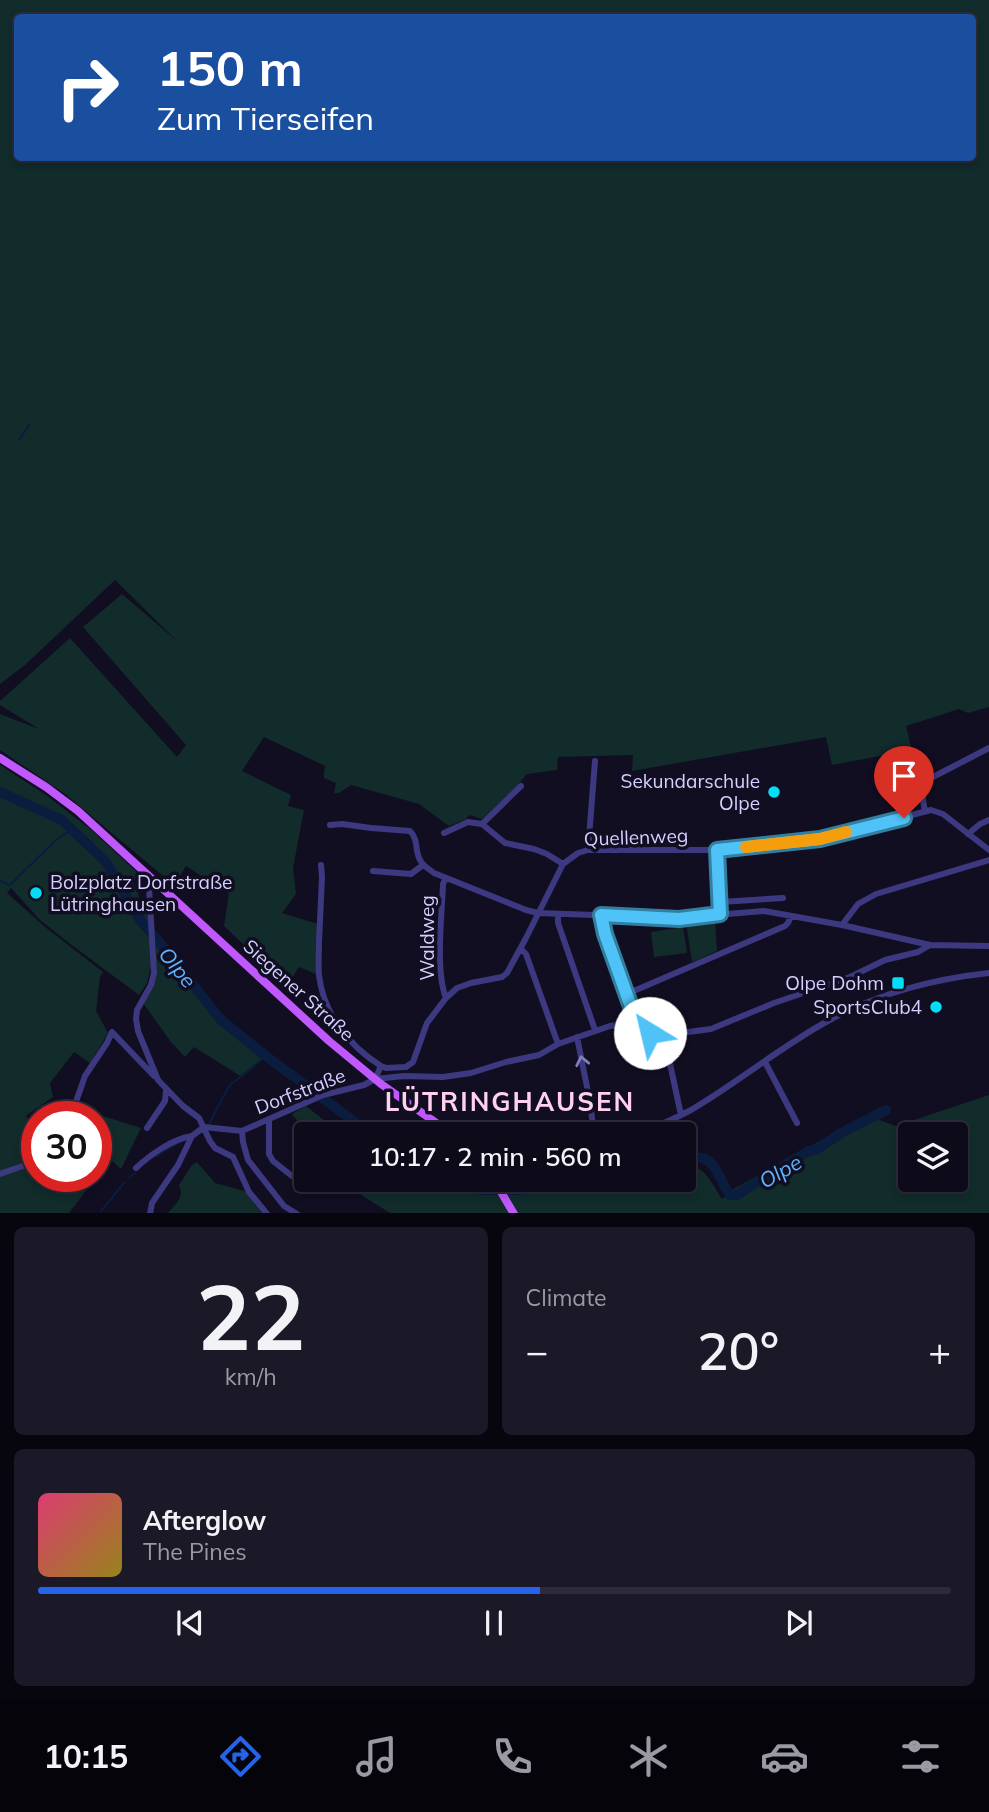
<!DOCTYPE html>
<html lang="en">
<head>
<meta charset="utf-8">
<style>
	:root { --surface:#0d0a1a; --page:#1b1827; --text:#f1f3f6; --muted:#9a9aa2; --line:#2d2b39; --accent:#2563eb }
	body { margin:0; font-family:Mulish,sans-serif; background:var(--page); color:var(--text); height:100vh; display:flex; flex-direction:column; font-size:26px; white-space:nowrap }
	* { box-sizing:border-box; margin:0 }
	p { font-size:23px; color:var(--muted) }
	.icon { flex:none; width:38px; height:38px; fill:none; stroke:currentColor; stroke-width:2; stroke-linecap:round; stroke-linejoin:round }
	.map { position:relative; height:1213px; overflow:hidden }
	.sheet { display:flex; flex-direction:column; gap:14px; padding:14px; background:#07060e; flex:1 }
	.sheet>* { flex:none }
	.guide { position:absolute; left:14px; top:14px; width:962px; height:147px; border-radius:7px; box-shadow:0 4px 10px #0003,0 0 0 2px var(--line); background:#1a4fa0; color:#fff; overflow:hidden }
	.controls { position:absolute; left:898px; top:1122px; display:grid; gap:14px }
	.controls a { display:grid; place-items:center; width:70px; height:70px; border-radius:7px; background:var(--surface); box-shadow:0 4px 10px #0003,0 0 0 2px var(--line); font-size:35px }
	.speed { position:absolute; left:21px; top:1101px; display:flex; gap:14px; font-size:35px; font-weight:700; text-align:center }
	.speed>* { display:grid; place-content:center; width:91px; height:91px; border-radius:50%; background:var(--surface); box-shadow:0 4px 10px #0003,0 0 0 2px var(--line); line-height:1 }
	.speed .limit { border:10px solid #d22; background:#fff; color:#111 }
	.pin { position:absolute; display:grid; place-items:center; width:60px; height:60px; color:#fff; margin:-72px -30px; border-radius:50% 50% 50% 0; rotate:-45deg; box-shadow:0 0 7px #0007 }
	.pin .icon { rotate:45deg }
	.me { position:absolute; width:77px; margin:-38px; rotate:324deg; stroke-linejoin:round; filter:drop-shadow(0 0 5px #0008) }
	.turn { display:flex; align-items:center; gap:24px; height:147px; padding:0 28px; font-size:32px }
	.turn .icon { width:91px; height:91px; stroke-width:2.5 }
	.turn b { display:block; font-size:49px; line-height:60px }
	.big { font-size:52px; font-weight:600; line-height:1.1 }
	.sheet .card { flex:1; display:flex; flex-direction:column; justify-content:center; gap:10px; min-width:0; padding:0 24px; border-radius:10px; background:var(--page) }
	.sheet .dial { align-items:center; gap:0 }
	.dial b { font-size:91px; line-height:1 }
	.song { display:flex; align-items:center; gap:21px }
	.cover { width:84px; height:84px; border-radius:10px; background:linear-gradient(135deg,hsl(340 70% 55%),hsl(50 70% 35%)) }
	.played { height:7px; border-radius:4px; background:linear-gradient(90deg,var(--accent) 55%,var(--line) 55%) }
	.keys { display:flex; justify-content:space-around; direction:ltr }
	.heat { display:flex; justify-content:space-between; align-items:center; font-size:38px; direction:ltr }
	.sheet .tiles { flex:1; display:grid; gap:14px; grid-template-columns:1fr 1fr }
	.card:last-child { grid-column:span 2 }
	.trip { position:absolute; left:294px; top:1122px; width:402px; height:70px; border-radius:7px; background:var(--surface); box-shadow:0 4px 10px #0003,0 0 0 2px var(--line); font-weight:600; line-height:70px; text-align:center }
	.dock { display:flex; height:112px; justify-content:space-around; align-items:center; background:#05040a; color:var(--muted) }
	.dock .icon { width:49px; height:49px }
	.dock .selected { color:var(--accent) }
	.dock b { font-size:32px; color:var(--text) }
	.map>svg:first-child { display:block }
</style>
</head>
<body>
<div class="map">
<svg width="989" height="1214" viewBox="0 0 989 1214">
	<rect width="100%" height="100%" fill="#110e22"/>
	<!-- green -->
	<path fill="#112c2b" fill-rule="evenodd" d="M0 0H989V707L968 713 959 709 906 726 912 750 832 765 826 737 632 771 633 755 558 757 557 770 527 774 516 787 482 819 469 815 466 819 449 826 419 804 351 785 339 793H334L336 783 324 778V773L325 766 264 737 242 771 291 795 288 806 304 810 293 868 296 894 282 913 318 924 316 974 299 967 287 986 224 926 229 894 186 866 174 885 65 794 0 750V714L39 729 0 705V701L70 638 177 757 186 745 83 627 122 594 178 642 115 580 25 665 0 684ZM18 18H973V158H18Z
		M0 765 46 795 94 832 141 876 133 882 148 918 152 960 147 983 139 995 69 943 40 920 11 888 7 893 45 927 103 972 100 977 96 1011 108 1033 90 1063 74 1052 50 1083 53 1097 26 1116 37 1132V1176H96V1116H71L75 1107 141 1128 121 1169 110 1159 69 1213H0Z
		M715 920 717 951 692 962 686 923Z
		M683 927 687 953 654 957 651 932Z
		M155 941 220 1020 266 1057 242 1077 194 1047 185 1057 171 1042 143 1003C156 981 158 966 155 941Z
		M989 1095V1213L392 1214 361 1195 366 1190 362 1180H441L449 1184 477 1193 521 1192 565 1180H684V1163C706 1167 711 1182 722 1199L732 1190 866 1115 896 1126ZM910 1134H956V1180H910Z
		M306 1106 339 1132 348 1120 367 1134 307 1133 292 1114Z
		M197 1162 215 1183 245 1191 262 1213 167 1214C175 1204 185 1198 179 1185L192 1165Z"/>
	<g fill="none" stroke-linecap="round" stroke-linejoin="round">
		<!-- stream -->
		<path stroke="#0a1d3f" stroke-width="2" d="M19 440 29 425
			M0 880 9 885 11 884 56 840 72 829
			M209 1124 229 1086 266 1056
			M156 1156 180 1142
			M129 1178 135 1173
			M101 1211 124 1183"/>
		<!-- river -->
		<path stroke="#0a1d3f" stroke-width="10" d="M0 792 62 820 106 862 140 920 161 944 221 1020 266 1056 371 1134
			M684 1159C689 1159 698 1157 702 1158 716 1161 722 1185 730 1195H737L772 1172 809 1151 816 1150 841 1133 886 1110
			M447 1180 478 1190H521L556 1180"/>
		<!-- minor -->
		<path stroke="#3c3981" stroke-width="6" d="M925 811C922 796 920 790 931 778L989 748
			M482 824 521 786
			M330 825 342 824 371 828 410 831C419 840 414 849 420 860 423 866 429 869 434 873L526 910 538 913 679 918 764 911 842 925 930 945 989 946
			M444 833 468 822 482 824 505 843 534 849 547 854 563 864
			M968 834 980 824 989 820
			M588 850 595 761
			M717 850 720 914
			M321 865 322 877C321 899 320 921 319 942 319 953 318 964 319 975 323 1013 349 1046 381 1066L375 1079
			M373 871 411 874 423 865
			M446 878 443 884C442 915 435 970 446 998
			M153 879 149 887 154 973 151 985 137 1010 136 1019 138 1031 158 1080 183 1106 199 1118 210 1141 215 1148 233 1157 249 1192 267 1214
			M720 902 783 898
			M558 914V923L595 1030
			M601 915 605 934 627 992 636 990 785 926 788 923 791 916
			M842 925 858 904 876 894 989 860
			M521 949 526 954 558 1044
			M627 992 639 1029
			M665 1035 666 1045 681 1115
			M577 1037 590 1102 594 1134
			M765 1062 797 1123
			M381 1066 386 1068 406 1067 413 1062 427 1023 446 998 457 988 471 983 502 977 507 973 526 938 563 864 578 853 588 850H717L789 843 819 839 931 810 943 814 989 850
			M71 1116 85 1076 107 1043 112 1032 154 1076
			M269 1119V1154L273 1161 297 1180
			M204 1127 242 1131 323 1095 364 1085 375 1079 404 1076 443 1077 471 1073 506 1062 539 1055 558 1044 610 1026 617 1025 665 1035 711 1029 774 1003 850 977 885 960 918 952 930 945
			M147 1128 165 1101 166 1091
			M242 1131 243 1142 248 1160 284 1206 297 1214
			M637 1134C656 1127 674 1119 691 1110 737 1083 779 1048 826 1022 876 994 933 979 989 973
			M136 1168C150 1155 172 1139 192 1136
			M0 1174 37 1161
			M150 1214 152 1203 178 1165 192 1136 204 1127"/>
		<!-- major -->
		<path stroke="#c058fd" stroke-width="8" d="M0 758 46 787 78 811 329 1041 381 1084 452 1134
			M494 1180 514 1214"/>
	</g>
	<!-- one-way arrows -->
	<defs><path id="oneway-chevron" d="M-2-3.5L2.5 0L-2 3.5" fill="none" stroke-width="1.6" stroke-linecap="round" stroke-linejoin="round" transform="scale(1.75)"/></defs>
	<use stroke="#817dba" href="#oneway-chevron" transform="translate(582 1061) rotate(-102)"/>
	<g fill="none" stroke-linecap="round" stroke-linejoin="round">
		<!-- route casing -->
		<g stroke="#337fa1" stroke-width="18">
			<path id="route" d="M650 1033 639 1029 605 934 601 915 679 919 720 914 717 850 820 839 904 818"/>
		</g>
		<!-- route -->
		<use href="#route" stroke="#4fc3f7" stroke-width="12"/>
		<!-- slow -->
		<path stroke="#f59e0b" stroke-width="12" d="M746 847 820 839 846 832"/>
	</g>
	<!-- markers -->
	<g fill="#02def8" stroke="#110e22" stroke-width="2.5">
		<circle cx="774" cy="792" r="7"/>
		<circle cx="36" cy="893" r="7"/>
		<rect x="891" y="976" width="14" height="14" rx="3.5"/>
		<circle cx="936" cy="1007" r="7"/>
	</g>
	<g text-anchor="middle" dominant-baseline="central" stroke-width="7" stroke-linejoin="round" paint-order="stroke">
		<!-- poi labels -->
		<g font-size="19" fill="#d5d0ff" stroke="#110e22" text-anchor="end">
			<text x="760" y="781">Sekundarschule<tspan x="760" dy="22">Olpe</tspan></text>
			<text x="50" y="882" text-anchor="start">Bolzplatz Dorfstraße<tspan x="50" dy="22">Lütringhausen</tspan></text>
			<text x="884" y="983">Olpe Dohm</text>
			<text x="922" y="1007">SportsClub4</text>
		</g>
		<!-- street labels -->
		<g font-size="19" fill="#d5d0ff" stroke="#110e22">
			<text transform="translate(636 837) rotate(-2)">Quellenweg</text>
			<text transform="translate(427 938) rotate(-90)">Waldweg</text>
			<text transform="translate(299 990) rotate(42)">Siegener Straße</text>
			<text transform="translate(300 1091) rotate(-21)">Dorfstraße</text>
		</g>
		<!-- water labels -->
		<g font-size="21" font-style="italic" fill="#5fb3fd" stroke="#110e22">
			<text transform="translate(178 967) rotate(51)">Olpe</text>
			<text transform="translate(780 1171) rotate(-30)">Olpe</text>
		</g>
		<!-- district labels -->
		<g font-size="26" font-weight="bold" letter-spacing="2" fill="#ffd1ee" stroke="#110e22">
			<text x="510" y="1101">LÜTRINGHAUSEN</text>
		</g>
	</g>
</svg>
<div class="controls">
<a><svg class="icon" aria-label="layers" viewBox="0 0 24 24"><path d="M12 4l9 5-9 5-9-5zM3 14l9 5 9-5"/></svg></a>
</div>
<div class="speed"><div class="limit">30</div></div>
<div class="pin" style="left:904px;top:818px;background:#d93025"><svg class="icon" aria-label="arrive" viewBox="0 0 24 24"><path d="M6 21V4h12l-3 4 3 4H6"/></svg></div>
<svg class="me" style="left:650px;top:1033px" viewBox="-20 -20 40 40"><circle r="19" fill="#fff"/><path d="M0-13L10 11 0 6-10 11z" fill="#4fc3f7"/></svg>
<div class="trip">10:17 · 2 min · 560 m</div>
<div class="guide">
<div class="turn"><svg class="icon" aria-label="right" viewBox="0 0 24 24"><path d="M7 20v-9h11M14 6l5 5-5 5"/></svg><div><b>150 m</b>Zum Tierseifen</div></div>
</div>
</div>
<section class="sheet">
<div class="tiles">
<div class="card dial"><b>22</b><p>km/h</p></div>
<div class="card"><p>Climate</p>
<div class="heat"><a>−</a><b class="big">20°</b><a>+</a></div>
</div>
<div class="card">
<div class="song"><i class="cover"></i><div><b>Afterglow</b><p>The Pines</p></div></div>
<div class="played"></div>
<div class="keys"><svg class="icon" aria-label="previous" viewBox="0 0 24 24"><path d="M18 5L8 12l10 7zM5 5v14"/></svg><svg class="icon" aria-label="pause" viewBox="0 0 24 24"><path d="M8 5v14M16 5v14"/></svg><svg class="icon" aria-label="next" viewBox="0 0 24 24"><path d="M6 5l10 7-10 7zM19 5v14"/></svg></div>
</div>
</div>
</section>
<nav class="dock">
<b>10:15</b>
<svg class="icon selected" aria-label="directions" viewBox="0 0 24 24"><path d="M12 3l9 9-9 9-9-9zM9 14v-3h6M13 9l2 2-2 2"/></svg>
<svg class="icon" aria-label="music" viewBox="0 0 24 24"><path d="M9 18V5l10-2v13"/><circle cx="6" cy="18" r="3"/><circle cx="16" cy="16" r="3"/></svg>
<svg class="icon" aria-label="phone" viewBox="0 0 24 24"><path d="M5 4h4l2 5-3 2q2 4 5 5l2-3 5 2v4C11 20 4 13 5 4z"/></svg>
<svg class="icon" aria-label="climate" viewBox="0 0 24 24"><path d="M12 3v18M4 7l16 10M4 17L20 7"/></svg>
<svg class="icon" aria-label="car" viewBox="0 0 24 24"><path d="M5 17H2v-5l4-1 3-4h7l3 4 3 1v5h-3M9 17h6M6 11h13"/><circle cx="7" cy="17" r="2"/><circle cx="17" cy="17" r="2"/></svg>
<svg class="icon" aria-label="filters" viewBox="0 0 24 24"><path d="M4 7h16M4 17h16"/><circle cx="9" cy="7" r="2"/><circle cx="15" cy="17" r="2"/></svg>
</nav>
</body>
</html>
